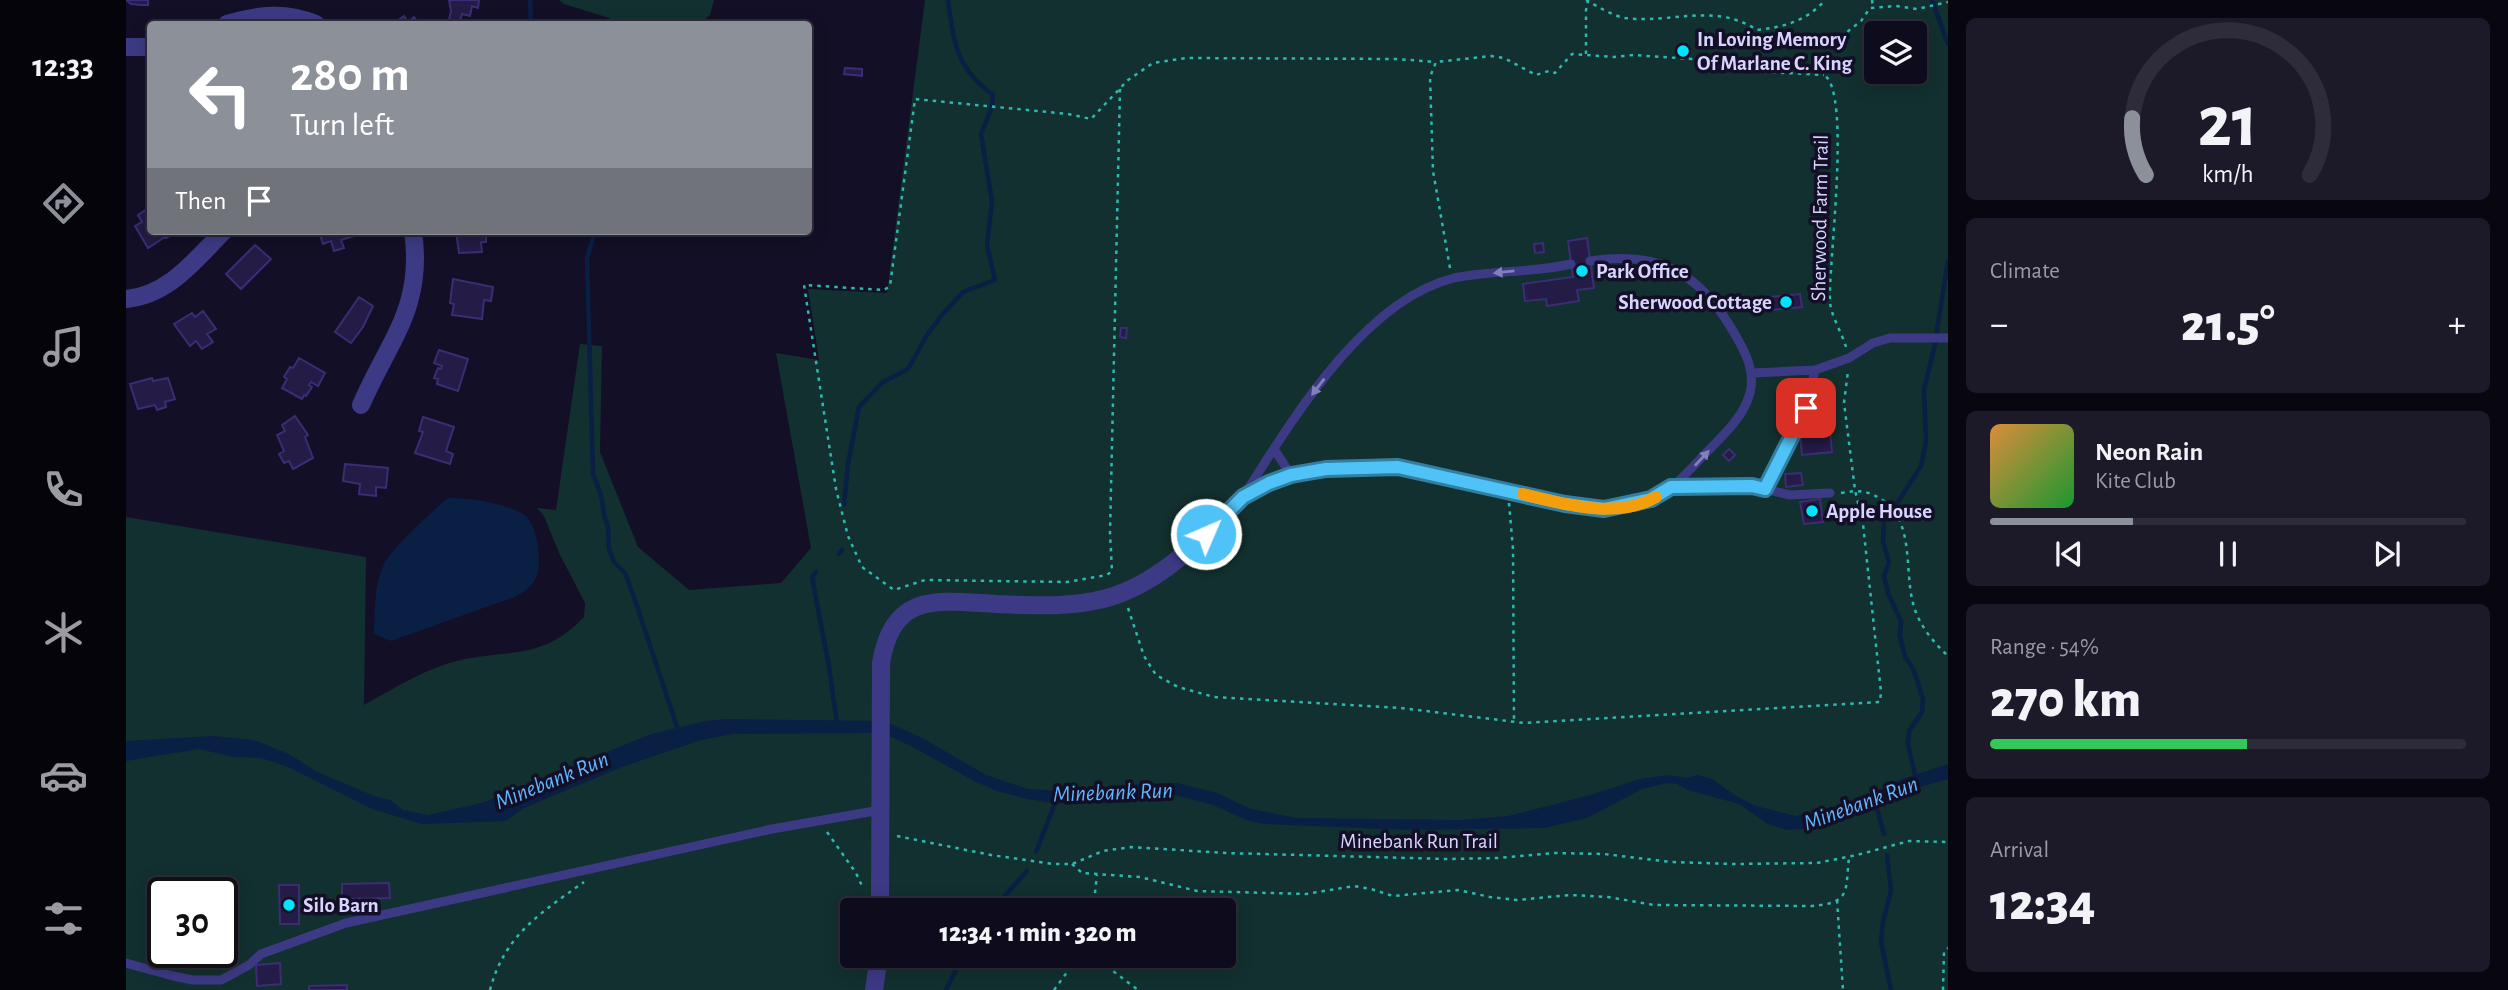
<!DOCTYPE html>
<html lang="en">
<head>
<meta charset="utf-8">
<style>
	:root { --surface:#0e0b1c; --page:#1c1929; --text:#f1f3f6; --muted:#9b9ba3; --line:#2e2b3b; --accent:#8c9099 }
	body { margin:0; font-family:"Alegreya Sans",sans-serif; background:var(--page); color:var(--text); height:100vh; display:flex; flex-direction:column; font-size:26px; white-space:nowrap }
	* { box-sizing:border-box; margin:0 }
	p { font-size:23px; color:var(--muted) }
	.icon { flex:none; width:38px; height:38px; fill:none; stroke:currentColor; stroke-width:2; stroke-linecap:round; stroke-linejoin:round }
	.map { position:relative; flex:1; overflow:hidden }
	.panel { display:flex; flex-direction:column; gap:18px; padding:18px; background:#08060f; width:560px }
	.panel>* { flex:none }
	.hud { position:absolute; left:21px; top:21px; width:665px; height:214px; border-radius:7px; box-shadow:0 4px 18px #0003,0 0 0 2px var(--line); background:#8c9099; color:#fff; overflow:hidden }
	.fabs { position:absolute; left:1738px; top:21px; display:grid; gap:14px }
	.fabs a { display:grid; place-items:center; width:63px; height:63px; border-radius:7px; background:var(--surface); box-shadow:0 4px 18px #0003,0 0 0 2px var(--line); font-size:35px }
	.speed { position:absolute; left:21px; top:877px; display:flex; gap:14px; font-size:35px; font-weight:700; text-align:center }
	.speed>* { display:grid; place-content:center; width:91px; height:91px; border-radius:50%; background:var(--surface); box-shadow:0 4px 18px #0003,0 0 0 2px var(--line); line-height:1 }
	.speed .limit { border:4px solid #111; border-radius:10px; background:#fff; color:#111 }
	.pin { position:absolute; display:grid; place-items:center; width:60px; height:60px; color:#fff; margin:-30px; border-radius:14px; box-shadow:0 4px 10px #0006 }
	.me { position:absolute; width:77px; margin:-38px; rotate:45deg; stroke-linejoin:round; filter:drop-shadow(0 0 5px #0008) }
	.turn { display:flex; align-items:center; gap:24px; height:147px; padding:0 28px; font-size:32px }
	.turn .icon { width:91px; height:91px; stroke-width:2.5 }
	.turn b { display:block; font-size:49px; line-height:60px }
	.then { display:flex; align-items:center; height:66px; padding:0 28px; background:#0003; gap:14px; font-size:26px }
	.big { font-size:52px; font-weight:800; line-height:1.1 }
	.panel .widget { flex:1; display:flex; flex-direction:column; justify-content:center; gap:10px; min-width:0; padding:0 24px; border-radius:10px; background:var(--page) }
	.panel .dial { align-items:center; gap:0 }
	.dial svg { height:182px; overflow:visible; fill:none; stroke:var(--line); stroke-width:7; stroke-linecap:round; text-anchor:middle }
	.dial text { fill:var(--text); stroke:none }
	.song { display:flex; align-items:center; gap:21px }
	.cover { width:84px; height:84px; border-radius:10px; background:linear-gradient(135deg,hsl(30 70% 55%),hsl(130 70% 35%)) }
	.played { height:7px; border-radius:4px; background:linear-gradient(90deg,var(--accent) 30%,var(--line) 30%) }
	.keys { display:flex; justify-content:space-around; direction:ltr }
	.heat { display:flex; justify-content:space-between; align-items:center; font-size:38px; direction:ltr }
	.charge { height:10px; border-radius:5px; background:linear-gradient(90deg,#34c759 54%,var(--line) 0) }
	.trip { position:absolute; left:714px; top:898px; width:396px; height:70px; border-radius:7px; background:var(--surface); box-shadow:0 4px 18px #0003,0 0 0 2px var(--line); font-weight:800; line-height:70px; text-align:center }
	main { display:flex; flex:1; min-height:0 }
	.menu { display:flex; flex-direction:column; width:126px; justify-content:space-around; align-items:center; background:#06040b; color:var(--muted) }
	.menu .icon { width:49px; height:49px }
	.menu .on { color:var(--accent) }
	.menu b { font-size:32px; color:var(--text) }
	.map>svg:first-child { display:block }
</style>
</head>
<body>
<main>
<nav class="menu">
<b>12:33</b>
<svg class="icon on" aria-label="directions" viewBox="0 0 24 24"><path d="M12 3l9 9-9 9-9-9zM9 14v-3h6M13 9l2 2-2 2"/></svg>
<svg class="icon" aria-label="music" viewBox="0 0 24 24"><path d="M9 18V5l10-2v13"/><circle cx="6" cy="18" r="3"/><circle cx="16" cy="16" r="3"/></svg>
<svg class="icon" aria-label="phone" viewBox="0 0 24 24"><path d="M5 4h4l2 5-3 2q2 4 5 5l2-3 5 2v4C11 20 4 13 5 4z"/></svg>
<svg class="icon" aria-label="climate" viewBox="0 0 24 24"><path d="M12 3v18M4 7l16 10M4 17L20 7"/></svg>
<svg class="icon" aria-label="car" viewBox="0 0 24 24"><path d="M5 17H2v-5l4-1 3-4h7l3 4 3 1v5h-3M9 17h6M6 11h13"/><circle cx="7" cy="17" r="2"/><circle cx="17" cy="17" r="2"/></svg>
<svg class="icon" aria-label="filters" viewBox="0 0 24 24"><path d="M4 7h16M4 17h16"/><circle cx="9" cy="7" r="2"/><circle cx="15" cy="17" r="2"/></svg>
</nav>
<div class="map">
<svg width="1822" height="990" viewBox="0 0 1822 990">
	<rect width="100%" height="100%" fill="#130f26"/>
	<!-- green -->
	<path fill="#12302f" fill-rule="evenodd" d="M433 0H588L584 15 574 24H493L483 18 438 4Z
		M799 0H1822V990H0V517L240 557 238 705C267 689 302 667 335 660 386 649 417 660 458 617L459 603 433 553 418 516 411 508 430 510 454 344 476 346 474 452 512 547 563 590 655 583 685 548 650 353 693 360 682 289 761 293ZM1750 33H1788V72H1750ZM37 892H96V952H37ZM726 910H1097V956H726Z"/>
	<!-- water -->
	<path fill="#0a1f44" d="M322 498C341 497 387 504 401 517 411 526 416 562 411 575 407 586 399 592 388 597L265 641 248 634C249 611 248 583 259 562 267 548 308 509 322 498Z
		M599 719 759 721 798 739 860 775 902 789 937 791 973 790 1021 783H1051L1091 793 1125 809 1171 818 1333 820 1382 816 1461 796 1514 779 1544 775 1560 778 1571 775 1586 779 1610 796 1630 806 1670 816 1728 802 1779 778 1822 764V779L1784 790 1733 815 1677 829 1661 830 1642 824 1613 804 1562 790 1551 784 1541 783 1516 789 1461 818 1418 828 1285 830 1138 824 1120 820 1087 805 1049 795H1023L974 803H928L901 799 871 791 848 781 783 745 758 734 745 733 607 734 575 740 496 767 398 808 380 821 296 824 246 809 162 767 135 758 108 757 73 749 0 761V741L87 736 128 740 163 754 191 772 248 796 264 800 277 810 302 815 356 803 525 734 580 721Z"/>
	<g fill="none" stroke-linecap="round" stroke-linejoin="round">
		<!-- stream -->
		<path stroke="#0a1f44" stroke-width="4.5" d="M404 0 405 24
			M1806 0 1822 44
			M469 231 461 258 467 474 475 495 479 519 482 526 483 549 488 562 499 573 508 597 552 730
			M718 505 722 464 733 407 757 382 782 369 801 335 816 315 837 292 869 280 861 245 866 201 855 134 866 107 867 95C830 68 828 44 822 0
			M713 554 716 550
			M690 572 686 577 703 667 711 724
			M1790 779 1782 745 1783 731 1796 712 1797 699 1787 668 1779 657 1774 636 1775 621 1762 593 1758 576 1763 563 1757 541 1758 517 1772 502 1795 466 1800 441 1798 389 1808 349 1822 261
			M1750 805 1758 834
			M910 852 930 801
			M1761 855 1765 891 1757 922 1755 942 1765 990
			M866 910 901 871
			M820 990 837 956"/>
	</g>
	<!-- building -->
	<path fill="#241b47" stroke="#3b2d73" stroke-width="2" d="M0 0H22V5H15L5 4Z
		M323 0H353L352 8 346 6 344 16 336 14 334 22 323 20 325 11Z
		M278 16 282 22 288 17 293 24H267Z
		M719 68 736 69V76L718 74Z
		M21 209 24 215V231H43L46 235 40 238 39 237 22 248 9 226 16 222 12 215Z
		M193 231H227L228 236 215 240 218 248 208 251 205 241 197 244Z
		M330 231H360V242H355L356 252 333 253Z
		M1461 238 1468 288 1451 290 1453 301 1421 306 1420 299 1399 301 1397 284 1447 277 1442 241Z
		M1417 243 1418 252 1409 253 1408 244Z
		M129 245 145 259 115 289 100 274Z
		M327 279 367 287 365 301 358 300 356 319 326 315 328 304 324 303Z
		M1674 294 1676 307 1645 310 1644 297Z
		M233 297 247 306 237 327 225 343 209 332Z
		M77 311 90 329 81 334 87 342 76 349 70 341 64 346 48 324 66 313 69 317Z
		M995 328H1001L1000 338 994 337Z
		M313 350 342 359 332 391 311 384 312 379 308 378 312 368 315 369 316 366 308 363Z
		M173 358 199 373 192 386 185 382 183 385 186 387 180 396 178 395 176 399 156 388 161 379 158 377 164 367 167 368Z
		M26 378 27 381 42 378 49 399 39 402 40 407 31 410 29 405 12 409 4 384Z
		M169 416 182 435 179 437 187 458 167 469 163 461 158 463 153 454 158 451 151 435 159 431 156 425Z
		M297 417 328 427 320 451 327 454 324 464 289 453 297 432 293 431Z
		M1704 430 1706 452 1676 455 1674 433Z
		M1603 449 1609 455 1603 461 1597 455Z
		M219 464 262 468 260 488 250 487V496L233 494 234 484 217 481Z
		M1675 473 1677 485 1660 487 1659 474Z
		M1694 499 1697 522 1678 524 1674 502Z
		M263 883 264 898 216 899V884Z
		M153 885H173V924H154Z
		M154 963 155 984 131 986 130 965Z
		M221 985V990H183V986Z"/>
	<g fill="none" stroke-linecap="round" stroke-linejoin="round">
		<!-- path -->
		<path stroke="#2fb8b0" stroke-width="2.5" stroke-dasharray="3.5 5" stroke-linecap="butt" d="M1460 0C1471 6 1487 16 1499 18 1546 24 1588 2 1631 30 1658 27 1681 21 1699 0
			M1746 0 1747 8
			M1460 54V10L1462 1
			M994 89 984 533 986 571 981 575 941 582 799 580 768 590 736 567 722 536 710 489 678 285 758 290 764 286 789 99 942 114 965 119 1002 80 1027 63 1061 58 1270 59 1310 62
			M1324 268 1307 171 1304 77 1310 62 1365 56 1378 58 1410 75 1423 71 1429 73 1446 54 1488 57 1507 55 1581 60 1623 71 1698 75
			M1720 347C1716 333 1705 316 1704 302 1702 265 1726 92 1698 75L1701 48 1735 21 1744 8 1770 6 1791 9 1822 2
			M1715 493C1732 490 1740 490 1755 499 1789 520 1778 570 1787 603 1792 624 1807 642 1822 656
			M1383 503 1387 549 1388 720
			M1002 608 1018 656 1030 675 1052 687 1088 697 1275 708 1398 723 1754 702 1755 692 1737 524 1729 490 1718 403 1722 371
			M701 832 730 873 737 888
			M771 836 865 855 927 864H946L977 851 1005 847 1100 853 1320 859 1371 858 1429 853 1478 854 1545 862 1609 864 1691 863 1731 855 1783 841 1822 842
			M946 864 956 873 1014 877 1071 891 1180 894 1228 886 1245 889 1267 896 1332 890 1364 897 1391 900 1444 895 1482 897 1528 905 1686 906C1726 903 1719 890 1723 858
			M1711 900 1717 990
			M967 910 971 875
			M967 956 1012 990
			M364 990C378 936 414 913 458 882
			M928 990 953 956
			M1817 990 1818 952 1822 948"/>
		<!-- lane -->
		<path stroke="#3d3a85" stroke-width="9" d="M1445 264C1407 273 1367 270 1328 278 1237 300 1164 423 1117 497 1215 443 1303 473 1405 496 1444 505 1486 515 1525 500 1545 491 1562 472 1577 456 1595 437 1617 419 1624 393 1629 373 1621 355 1611 338 1576 275 1538 250 1464 261
			M1626 373 1689 370 1723 358 1747 343 1764 338H1822
			M1148 449 1165 475
			M1545 487 1626 486 1664 495 1704 493
			M1639 489 1680 408 1689 370
			M0 963 47 976 67 980H95L123 965 135 954 220 923 646 829 754 810"/>
		<!-- street -->
		<path stroke="#3d3a85" stroke-width="18" d="M101 24C133 15 158 11 190 24
			M0 47H24
			M0 299C43 295 69 260 98 231
			M235 405C263 340 298 308 287 231
			M754 910 755 663C767 590 814 601 870 604 907 605 944 608 981 598 1037 582 1077 537 1117 497
			M748 990 753 956"/>
	</g>
	<!-- one-way arrows -->
	<defs><path id="oneway-solid" d="M-6-.8H1V-3.2L6.5 0L1 3.2V.8H-6Z" transform="scale(1.75)"/></defs>
	<g fill="#837fbc">
		<use href="#oneway-solid" transform="translate(1378 272) rotate(174)"/>
		<use href="#oneway-solid" transform="translate(1192 387) rotate(127)"/>
		<use href="#oneway-solid" transform="translate(1576 458) rotate(-47)"/>
	</g>
	<g fill="none" stroke-linecap="round" stroke-linejoin="round">
		<!-- route casing -->
		<g stroke="#337fa1" stroke-width="18">
			<path id="route" d="M1080 534 1117 497 1143 483 1165 475 1200 469 1272 467 1439 504 1478 509 1525 499 1545 487 1626 486 1639 489 1680 408"/>
		</g>
		<!-- route -->
		<use href="#route" stroke="#4fc3f7" stroke-width="12"/>
		<!-- slow -->
		<path stroke="#f59e0b" stroke-width="12" d="M1397 494C1438 504 1490 520 1530 497"/>
	</g>
	<!-- markers -->
	<g fill="#00e5ff" stroke="#130f26" stroke-width="2.5">
		<circle cx="1557" cy="51" r="7"/>
		<circle cx="1456" cy="271" r="7"/>
		<circle cx="1660" cy="302" r="7"/>
		<circle cx="1686" cy="511" r="7"/>
		<circle cx="163" cy="905" r="7"/>
	</g>
	<g text-anchor="middle" dominant-baseline="central" stroke-width="7" stroke-linejoin="round" paint-order="stroke">
		<!-- poi labels -->
		<g font-size="21" font-weight="bold" fill="#d9d4ff" stroke="#130f26" text-anchor="start">
			<text x="1571" y="39">In Loving Memory<tspan x="1571" dy="24">Of Marlane C. King</tspan></text>
			<text x="1470" y="271">Park Office</text>
			<text x="1646" y="302" text-anchor="end">Sherwood Cottage</text>
			<text x="1700" y="511">Apple House</text>
			<text x="177" y="905">Silo Barn</text>
		</g>
		<!-- street labels -->
		<g font-size="21" fill="#d9d4ff" stroke="#130f26">
			<text transform="translate(1694 218) rotate(-89)">Sherwood Farm Trail</text>
			<text x="1293" y="841">Minebank Run Trail</text>
		</g>
		<!-- water labels -->
		<g font-size="23" font-style="italic" fill="#62b6ff" stroke="#130f26">
			<text transform="translate(426 781) rotate(-22)">Minebank Run</text>
			<text transform="translate(987 793) rotate(-2)">Minebank Run</text>
			<text transform="translate(1735 804) rotate(-20)">Minebank Run</text>
		</g>
	</g>
</svg>
<div class="fabs">
<a><svg class="icon" aria-label="layers" viewBox="0 0 24 24"><path d="M12 4l9 5-9 5-9-5zM3 14l9 5 9-5"/></svg></a>
</div>
<div class="speed"><div class="limit">30</div></div>
<div class="pin" style="left:1680px;top:408px;background:#d93025"><svg class="icon" aria-label="arrive" viewBox="0 0 24 24"><path d="M6 21V4h12l-3 4 3 4H6"/></svg></div>
<svg class="me" style="left:1080px;top:534px" viewBox="-20 -20 40 40"><circle r="17" fill="#4fc3f7" stroke="#fff" stroke-width="3"/><path d="M0-11L8 9 0 5-8 9z" fill="#fff"/></svg>
<div class="trip">12:34 · 1 min · 320 m</div>
<div class="hud">
<div class="turn"><svg class="icon" aria-label="left" viewBox="0 0 24 24"><path d="M17 20v-9H6M10 6l-5 5 5 5"/></svg><div><b>280 m</b>Turn left</div></div>
<div class="then">Then<svg class="icon" aria-label="arrive" viewBox="0 0 24 24"><path d="M6 21V4h12l-3 4 3 4H6"/></svg></div>
</div>
</div>
<section class="panel">
<div class="widget dial"><svg viewBox="0 0 100 80">
<path d="M14 69A42 42 0 1 1 86 69"/>
<path d="M14 69A42 42 0 0 1 8 44" stroke="#8c9099"/>
<text x="50" y="56" font-size="32" font-weight="700">21</text>
<text x="50" y="72" font-size="11">km/h</text>
</svg></div>
<div class="widget"><p>Climate</p>
<div class="heat"><a>−</a><b class="big">21.5°</b><a>+</a></div>
</div>
<div class="widget">
<div class="song"><i class="cover"></i><div><b>Neon Rain</b><p>Kite Club</p></div></div>
<div class="played"></div>
<div class="keys"><svg class="icon" aria-label="previous" viewBox="0 0 24 24"><path d="M18 5L8 12l10 7zM5 5v14"/></svg><svg class="icon" aria-label="pause" viewBox="0 0 24 24"><path d="M8 5v14M16 5v14"/></svg><svg class="icon" aria-label="next" viewBox="0 0 24 24"><path d="M6 5l10 7-10 7zM19 5v14"/></svg></div>
</div>
<div class="widget"><p>Range · 54%</p><b class="big">270 km</b><div class="charge"></div></div>
<div class="widget"><p>Arrival</p><b class="big">12:34</b></div>
</section>
</main>
</body>
</html>
